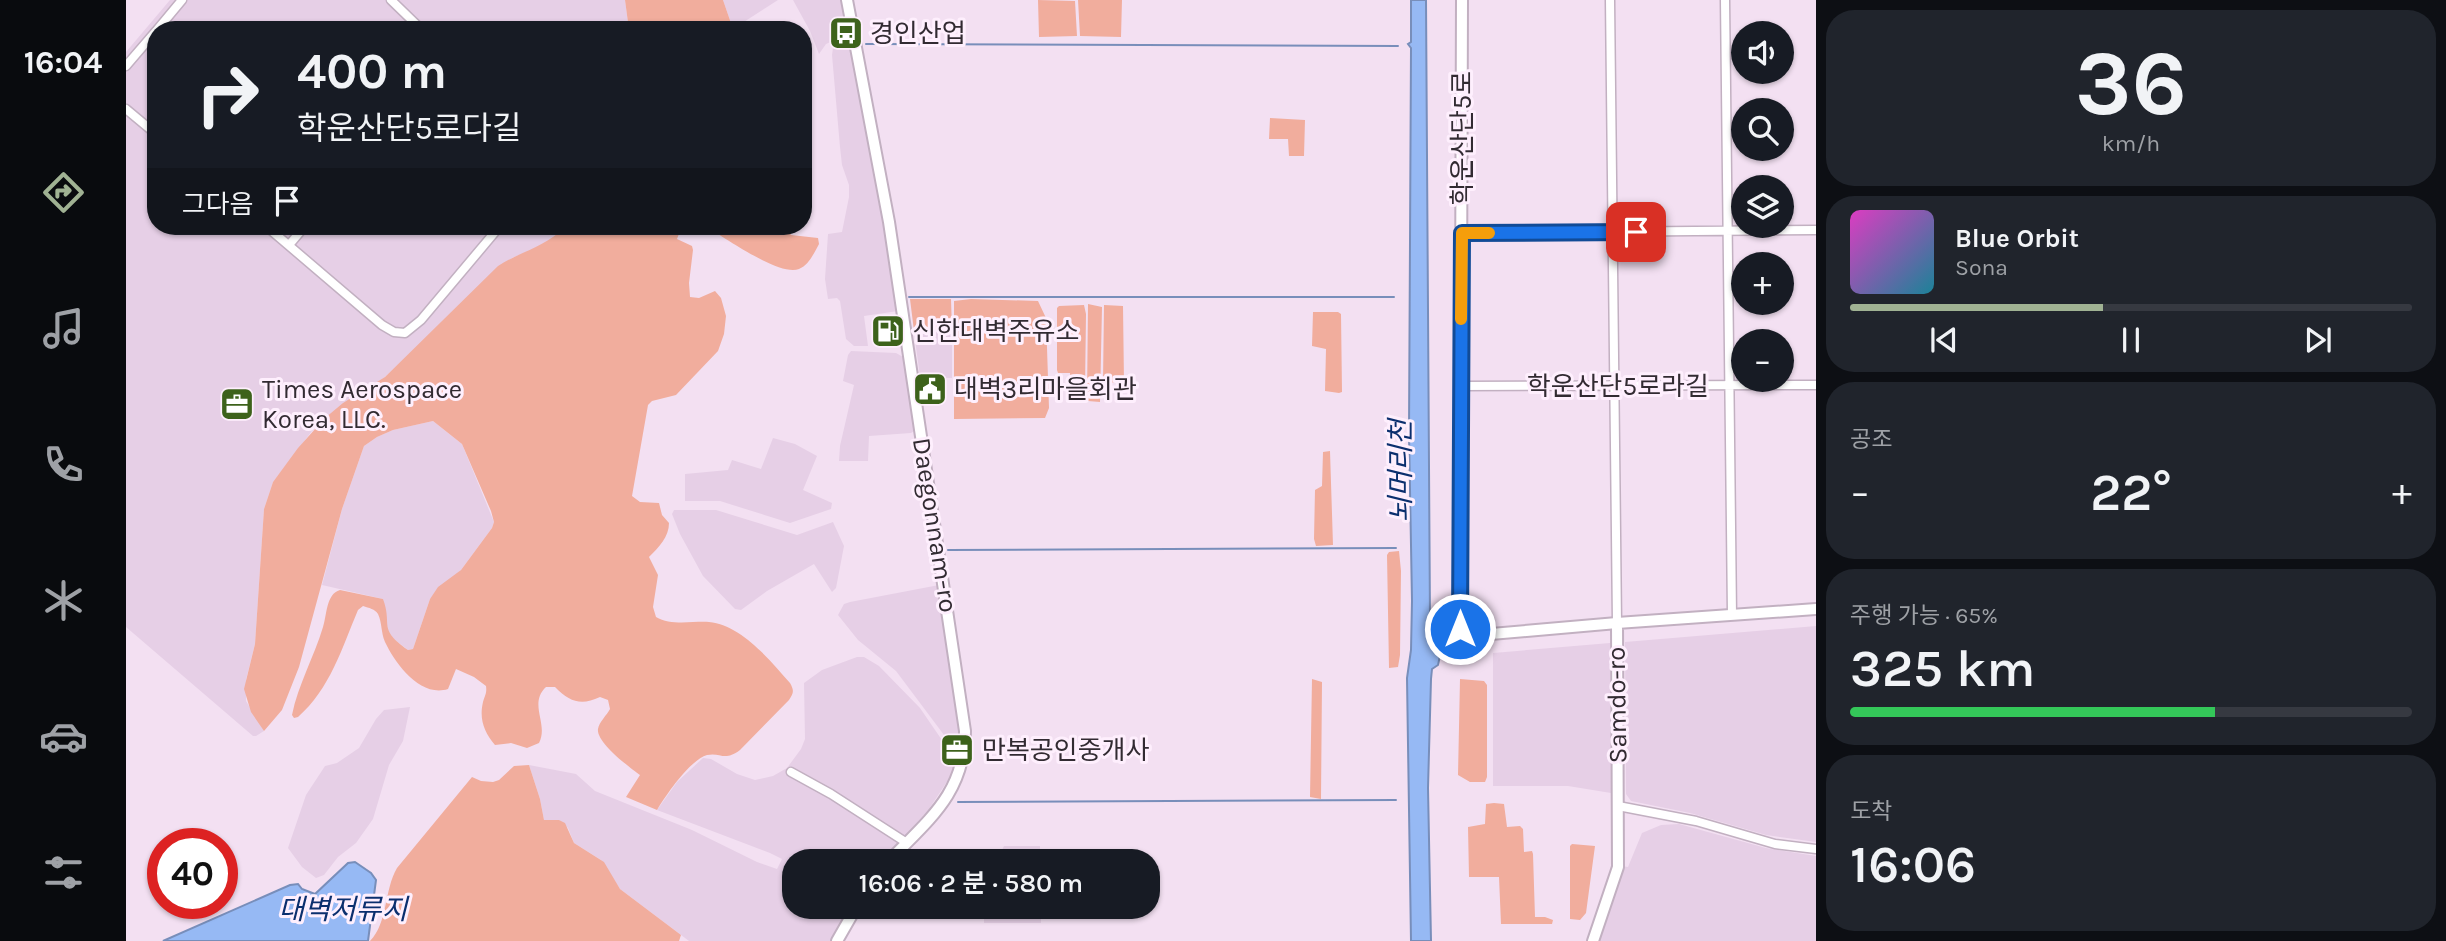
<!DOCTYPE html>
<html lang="ko">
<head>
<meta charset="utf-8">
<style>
	:root { --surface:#171b24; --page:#20242c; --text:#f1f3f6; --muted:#9ea1a6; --line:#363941; --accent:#a0b293 }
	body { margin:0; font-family:Karla,"Noto Sans KR",sans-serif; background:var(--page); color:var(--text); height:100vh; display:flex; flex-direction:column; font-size:26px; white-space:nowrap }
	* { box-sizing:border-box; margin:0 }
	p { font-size:23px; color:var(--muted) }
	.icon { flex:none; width:38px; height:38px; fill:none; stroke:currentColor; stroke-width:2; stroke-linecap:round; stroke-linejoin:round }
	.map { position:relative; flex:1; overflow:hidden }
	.side { display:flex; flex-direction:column; gap:10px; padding:10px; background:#0d0f14; width:630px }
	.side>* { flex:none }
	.guide { position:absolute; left:21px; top:21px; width:665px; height:214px; border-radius:28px; box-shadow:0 2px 5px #0004; background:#171b24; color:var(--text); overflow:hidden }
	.controls { position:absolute; left:1605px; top:21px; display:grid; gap:14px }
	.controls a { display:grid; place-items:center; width:63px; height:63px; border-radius:50%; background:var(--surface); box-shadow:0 2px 5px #0004; font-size:35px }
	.speed { position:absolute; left:21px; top:828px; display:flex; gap:14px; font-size:35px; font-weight:700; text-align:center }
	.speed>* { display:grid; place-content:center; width:91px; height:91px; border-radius:50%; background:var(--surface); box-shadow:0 2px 5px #0004; line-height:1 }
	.speed .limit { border:10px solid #d22; background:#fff; color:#111 }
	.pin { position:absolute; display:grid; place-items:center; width:60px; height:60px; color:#fff; margin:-30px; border-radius:14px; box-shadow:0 4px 10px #0006 }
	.me { position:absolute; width:77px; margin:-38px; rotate:0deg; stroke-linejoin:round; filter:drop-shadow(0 0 5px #0008) }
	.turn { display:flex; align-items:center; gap:24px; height:147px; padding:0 35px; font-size:32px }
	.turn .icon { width:91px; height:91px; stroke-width:2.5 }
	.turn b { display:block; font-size:49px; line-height:60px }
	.then { display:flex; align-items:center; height:66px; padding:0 35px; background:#0003; gap:14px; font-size:26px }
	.big { font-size:52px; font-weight:600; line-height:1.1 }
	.side .widget { flex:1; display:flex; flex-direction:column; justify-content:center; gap:10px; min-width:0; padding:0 24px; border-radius:28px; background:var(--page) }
	.side .dial { align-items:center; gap:0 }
	.dial b { font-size:91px; line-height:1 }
	.song { display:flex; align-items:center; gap:21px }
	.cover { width:84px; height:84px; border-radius:10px; background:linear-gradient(135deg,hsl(310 70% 55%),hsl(190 70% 35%)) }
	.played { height:7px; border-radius:4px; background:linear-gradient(90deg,var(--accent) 45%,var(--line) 45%) }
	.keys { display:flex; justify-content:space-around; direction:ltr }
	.heat { display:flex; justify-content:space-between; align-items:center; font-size:38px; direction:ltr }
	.charge { height:10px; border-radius:5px; background:linear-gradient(90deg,#34c759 65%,var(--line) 0) }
	.trip { position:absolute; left:656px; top:849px; width:378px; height:70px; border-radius:28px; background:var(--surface); box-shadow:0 2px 5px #0004; font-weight:600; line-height:70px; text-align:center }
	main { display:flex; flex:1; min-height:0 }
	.dock { display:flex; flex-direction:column; width:126px; justify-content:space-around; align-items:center; background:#090b0e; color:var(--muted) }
	.dock .icon { width:49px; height:49px }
	.dock .current { color:var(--accent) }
	.dock b { font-size:32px; color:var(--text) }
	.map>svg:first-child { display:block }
</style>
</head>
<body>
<main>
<nav class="dock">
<b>16:04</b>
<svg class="icon current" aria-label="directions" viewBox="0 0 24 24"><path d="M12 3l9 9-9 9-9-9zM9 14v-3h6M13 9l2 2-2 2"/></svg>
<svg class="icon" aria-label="music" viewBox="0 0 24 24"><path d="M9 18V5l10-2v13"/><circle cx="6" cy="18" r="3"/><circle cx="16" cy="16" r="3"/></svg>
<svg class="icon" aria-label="phone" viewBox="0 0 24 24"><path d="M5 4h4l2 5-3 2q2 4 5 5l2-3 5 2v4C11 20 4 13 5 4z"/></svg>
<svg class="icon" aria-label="climate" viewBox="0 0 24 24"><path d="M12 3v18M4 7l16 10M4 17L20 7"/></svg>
<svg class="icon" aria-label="car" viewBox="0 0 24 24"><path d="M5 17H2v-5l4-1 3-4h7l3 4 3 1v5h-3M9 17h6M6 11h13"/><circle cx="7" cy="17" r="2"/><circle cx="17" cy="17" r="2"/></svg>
<svg class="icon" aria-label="filters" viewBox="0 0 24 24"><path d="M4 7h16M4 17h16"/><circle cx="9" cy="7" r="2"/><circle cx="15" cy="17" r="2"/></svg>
</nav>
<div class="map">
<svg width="1690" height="941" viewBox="0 0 1690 941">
	<rect width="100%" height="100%" fill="#f3e0f2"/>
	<!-- built -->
	<path fill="#e6cfe6" d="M44 0H499L503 30H30V226H440L427 239 416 246 386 258 259 377 186 431 147 482 138 509 129 644 120 680V701L138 731 130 736H127L0 627V52Z
		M597 0H652L607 29Z
		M667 0H716L722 27 720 35 700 44 693 54 684 31Z
		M718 42 726 45 749 153 772 311 738 316 742 346H728L720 339 714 301 711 298 702 299 699 279 702 234 716 232 723 197V185L716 165 714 147 706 55 707 48Z
		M788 332H826V378L794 377Z
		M725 351 770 353 779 358 791 429 785 433 743 436 742 461H713L714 446 728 385 717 381 722 355Z
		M307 421 336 444 368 522 366 528 335 570 304 599 287 649 282 650 264 636 260 627 257 599 196 585 216 509 238 446 251 437 267 430Z
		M647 438 669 444 691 456 677 490 706 503 705 509 664 523 594 501H559V474L602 470 606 460 635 469Z
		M548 510H590L671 535 707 522 718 546 710 588 706 592 688 564 641 591 615 610 609 609 577 576 554 534 546 514Z
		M813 585 835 722 833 746 827 747 770 671 732 640 712 615 718 604 724 602Z
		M1690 626V842L1640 835 1564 813 1505 801 1500 794 1499 642Z
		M1484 643 1485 793 1442 786H1367V653Z
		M731 657H738L753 666 794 708 820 746 830 768 803 809 758 861H668V906L727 907 706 941H563L494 889 475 860 448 843 442 828 433 820H418L414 799 403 765 450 774 469 791 566 830 631 862 651 869 656 859 644 853 531 810 551 782 577 758 585 759 611 774 629 780 647 776 661 768 675 749 679 739 678 683 696 670Z
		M284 707 277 741 263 765 247 819 230 843 212 857 198 875 190 878 176 867 162 848 180 795 199 766 211 763 233 748 250 719 258 710Z
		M1553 824 1640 848 1690 856V941H1471L1496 866 1502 867 1516 833 1535 825Z
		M878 846H914V861H875V852Z
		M858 907H915V923H858Z"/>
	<!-- green -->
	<path fill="#f1ad9d" d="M499 0H597L607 29 503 30Z
		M912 0 949 1 951 36 913 37Z
		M952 0H996L995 37 954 36Z
		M1144 118 1179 120 1178 156H1163L1162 139H1143Z
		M440 226H556L551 239 566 246 567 250 563 283 564 297 573 298 589 291 595 298 600 316 598 334 592 351 550 395 526 401 522 405 506 496 514 502 533 503 536 515 543 523C543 537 533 547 523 557L532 575 527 607 530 617C545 626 566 621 583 622 615 625 644 660 664 683 668 690 668 693 663 700L614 750C598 762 595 752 581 755 564 760 540 795 531 810L500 797 514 775C504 768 470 742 472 729 473 722 481 715 484 709L482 700 474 697C455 706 444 702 429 687H420C402 704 423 724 413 743L401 748 385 743 369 745C358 732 353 719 357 702 359 695 361 693 360 686L348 677 330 669 322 689C294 698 269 663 259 642 255 633 256 622 252 614 249 609 243 608 237 606L232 610C216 648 204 689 172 717L168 718 166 715C172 685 188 657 197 627 201 615 200 594 214 590L257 599C267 626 251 628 282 650L287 649 304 599 312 587 335 570 366 528 368 522 365 511 336 444 307 421 267 430 251 437 238 446 216 509 173 667 156 710 138 731 125 712 118 689 129 644 138 509 147 482 172 448 199 418 217 403 259 377 372 266C397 250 418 248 440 226Z
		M579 226H662L665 235 692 238 693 244C688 253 683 265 673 269 653 277 597 236 579 226Z
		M784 299H825L826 329 788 331Z
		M845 299 912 301 920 318 923 408 919 418 828 419V301Z
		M962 304 976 307 974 402 962 401 961 399Z
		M958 305 960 314 959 389 946 391 944 373H932L931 370V308L933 306Z
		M978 305 997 306 998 383 977 382Z
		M1187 312H1212L1215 314 1216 392 1213 393 1199 391 1200 349 1186 346Z
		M1204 451 1207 545 1190 546 1188 539 1189 490 1196 486 1197 452Z
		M1273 551 1275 571 1274 655 1272 667 1263 668 1261 555 1263 552Z
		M1186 679 1196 682 1195 799 1184 797Z
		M1334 679 1358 681 1361 685V777L1359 782H1344L1332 775Z
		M403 765 414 799 418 820H433L439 823 448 843 478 862 494 889 555 935 553 941H244C262 923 258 890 271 868L346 777 355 781 367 782 373 780 388 766Z
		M1368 803 1378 804 1381 827 1394 826 1397 829 1398 852 1406 851 1407 854 1409 917H1419L1427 920 1426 924H1375L1373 877H1343L1342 827 1359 824 1360 804Z
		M1446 844 1469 846 1460 913 1454 920 1444 919V846Z"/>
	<!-- water -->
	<path fill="#96b9f4" stroke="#788eba" stroke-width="2" d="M1285 0H1300L1304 622 1305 646 1315 651 1312 665 1306 669 1305 679 1302 788 1305 941H1285L1281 678 1285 650 1286 601 1283 434 1285 48 1282 44 1285 42Z
		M229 862 245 873 250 880 242 941H37L164 885 172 884 176 889 189 894 222 863Z"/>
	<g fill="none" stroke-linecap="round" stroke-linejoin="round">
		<!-- stream -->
		<path stroke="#788eba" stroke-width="2" d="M740 44 1272 46
			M783 297H1268
			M822 550 1270 548
			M832 802 1270 800"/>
		<!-- street casing -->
		<g stroke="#c2b0c1" stroke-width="11">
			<path id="street" d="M265 0 296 30
				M1484 0 1491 623
				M1599 0 1606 615
				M31 30 56 0
				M0 66 30 31
				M0 109 30 134
				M140 226 256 325 268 332 279 333 295 320 374 226
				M1336 233 1690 230
				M163 245 179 226
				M1335 386 1690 385
				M665 772 705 794 781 843
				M1492 806 1570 821 1649 844 1690 849"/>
		</g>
		<!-- secondary casing -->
		<g stroke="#c2b0c1" stroke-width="14">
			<path id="secondary" d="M721 0 763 222 839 731C839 793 803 819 763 861
				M1336 0 1334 629 1342 636 1491 623
				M711 941 731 906
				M1467 941 1492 867 1491 623 1690 609"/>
		</g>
		<!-- street -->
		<use href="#street" stroke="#fff" stroke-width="8"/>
		<!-- secondary -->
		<use href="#secondary" stroke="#fff" stroke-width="10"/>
	</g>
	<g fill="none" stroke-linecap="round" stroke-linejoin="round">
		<!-- route casing -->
		<g stroke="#114b97" stroke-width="18">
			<path id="route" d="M1334 629 1336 233 1510 232"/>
		</g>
		<!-- route -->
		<use href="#route" stroke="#1a73e8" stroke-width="12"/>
		<!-- slow -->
		<path stroke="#f59e0b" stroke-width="12" d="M1335 319 1336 233H1363"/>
	</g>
	<!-- icons -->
	<defs>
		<g id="bus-square" transform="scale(1.75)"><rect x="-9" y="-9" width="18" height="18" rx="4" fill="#3d621b" stroke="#feeffd"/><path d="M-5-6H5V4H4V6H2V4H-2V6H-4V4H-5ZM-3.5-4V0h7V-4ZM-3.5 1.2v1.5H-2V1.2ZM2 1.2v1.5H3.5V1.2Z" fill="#fff"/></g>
		<g id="fuel-square" transform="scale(1.75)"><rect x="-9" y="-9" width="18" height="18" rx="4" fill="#3d621b" stroke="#feeffd"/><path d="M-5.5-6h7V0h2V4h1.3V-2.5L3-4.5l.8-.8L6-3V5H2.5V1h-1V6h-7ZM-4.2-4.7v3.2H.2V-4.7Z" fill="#fff"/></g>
		<g id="civic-square" transform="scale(1.75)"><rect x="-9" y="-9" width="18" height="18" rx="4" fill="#3d621b" stroke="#feeffd"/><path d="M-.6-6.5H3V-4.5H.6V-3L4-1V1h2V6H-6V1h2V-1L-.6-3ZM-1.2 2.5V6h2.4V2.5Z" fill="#fff"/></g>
		<g id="office-square" transform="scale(1.75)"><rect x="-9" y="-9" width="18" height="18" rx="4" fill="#3d621b" stroke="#feeffd"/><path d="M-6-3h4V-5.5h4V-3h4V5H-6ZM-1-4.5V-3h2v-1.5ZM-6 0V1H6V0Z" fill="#fff"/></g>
	</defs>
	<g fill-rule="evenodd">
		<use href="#bus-square" x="720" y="33"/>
		<use href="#fuel-square" x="762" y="331"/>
		<use href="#civic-square" x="804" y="389"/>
		<use href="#office-square" x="111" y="404"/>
		<use href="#office-square" x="831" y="750"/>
	</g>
	<g text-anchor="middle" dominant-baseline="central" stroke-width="6" stroke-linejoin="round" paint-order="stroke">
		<!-- poi labels -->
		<g font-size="26" fill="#322b32" stroke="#feeffd" text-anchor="start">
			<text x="744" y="33">경인산업</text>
			<text x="786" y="331">신한대벽주유소</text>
			<text x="136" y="389">Times Aerospace<tspan x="136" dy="30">Korea, LLC.</tspan></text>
			<text x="828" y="389">대벽3리마을회관</text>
			<text x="856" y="750">만복공인중개사</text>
		</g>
		<!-- street labels -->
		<g font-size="26" fill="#322b32" stroke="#feeffd">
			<text transform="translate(1336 138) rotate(-90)">학운산단5로</text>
			<text x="1492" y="386">학운산단5로라길</text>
			<text transform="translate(809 525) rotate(81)">Daegonnam-ro</text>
			<text transform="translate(1491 705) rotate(-91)">Samdo-ro</text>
		</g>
		<!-- water labels -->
		<g font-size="28" font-style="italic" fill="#0b2f6e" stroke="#feeffd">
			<text transform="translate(1274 471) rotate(-90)">뇌머리천</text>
			<text x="217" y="909">대벽저류지</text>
		</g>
	</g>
</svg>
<div class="controls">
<a><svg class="icon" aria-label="sound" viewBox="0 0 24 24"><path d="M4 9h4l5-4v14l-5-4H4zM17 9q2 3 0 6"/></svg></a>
<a><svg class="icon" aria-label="search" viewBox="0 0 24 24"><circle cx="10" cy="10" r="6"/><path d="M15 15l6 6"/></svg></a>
<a><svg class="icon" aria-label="layers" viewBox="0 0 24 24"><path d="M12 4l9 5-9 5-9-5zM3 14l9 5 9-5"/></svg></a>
<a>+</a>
<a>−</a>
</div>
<div class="speed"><div class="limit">40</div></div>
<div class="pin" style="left:1510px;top:232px;background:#d93025"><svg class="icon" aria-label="arrive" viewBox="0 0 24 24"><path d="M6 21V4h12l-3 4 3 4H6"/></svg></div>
<svg class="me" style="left:1334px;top:629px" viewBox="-20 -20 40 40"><circle r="17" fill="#1a73e8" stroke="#fff" stroke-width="3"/><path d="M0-11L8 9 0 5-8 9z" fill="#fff"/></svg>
<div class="trip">16:06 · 2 분 · 580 m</div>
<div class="guide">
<div class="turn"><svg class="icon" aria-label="right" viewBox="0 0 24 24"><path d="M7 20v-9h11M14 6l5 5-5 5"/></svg><div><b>400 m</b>학운산단5로다길</div></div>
<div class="then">그다음<svg class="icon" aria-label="arrive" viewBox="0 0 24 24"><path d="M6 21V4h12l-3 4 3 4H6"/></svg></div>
</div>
</div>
<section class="side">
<div class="widget dial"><b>36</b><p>km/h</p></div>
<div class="widget">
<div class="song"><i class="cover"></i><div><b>Blue Orbit</b><p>Sona</p></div></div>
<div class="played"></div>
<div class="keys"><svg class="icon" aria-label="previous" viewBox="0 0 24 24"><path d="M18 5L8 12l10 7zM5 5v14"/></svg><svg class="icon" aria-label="pause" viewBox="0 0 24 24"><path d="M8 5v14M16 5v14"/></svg><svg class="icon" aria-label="next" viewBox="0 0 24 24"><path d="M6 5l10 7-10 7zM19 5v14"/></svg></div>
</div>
<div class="widget"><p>공조</p>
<div class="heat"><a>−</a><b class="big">22°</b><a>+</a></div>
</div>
<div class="widget"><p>주행 가능 · 65%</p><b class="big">325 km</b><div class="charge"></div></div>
<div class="widget"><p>도착</p><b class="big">16:06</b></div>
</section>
</main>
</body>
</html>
